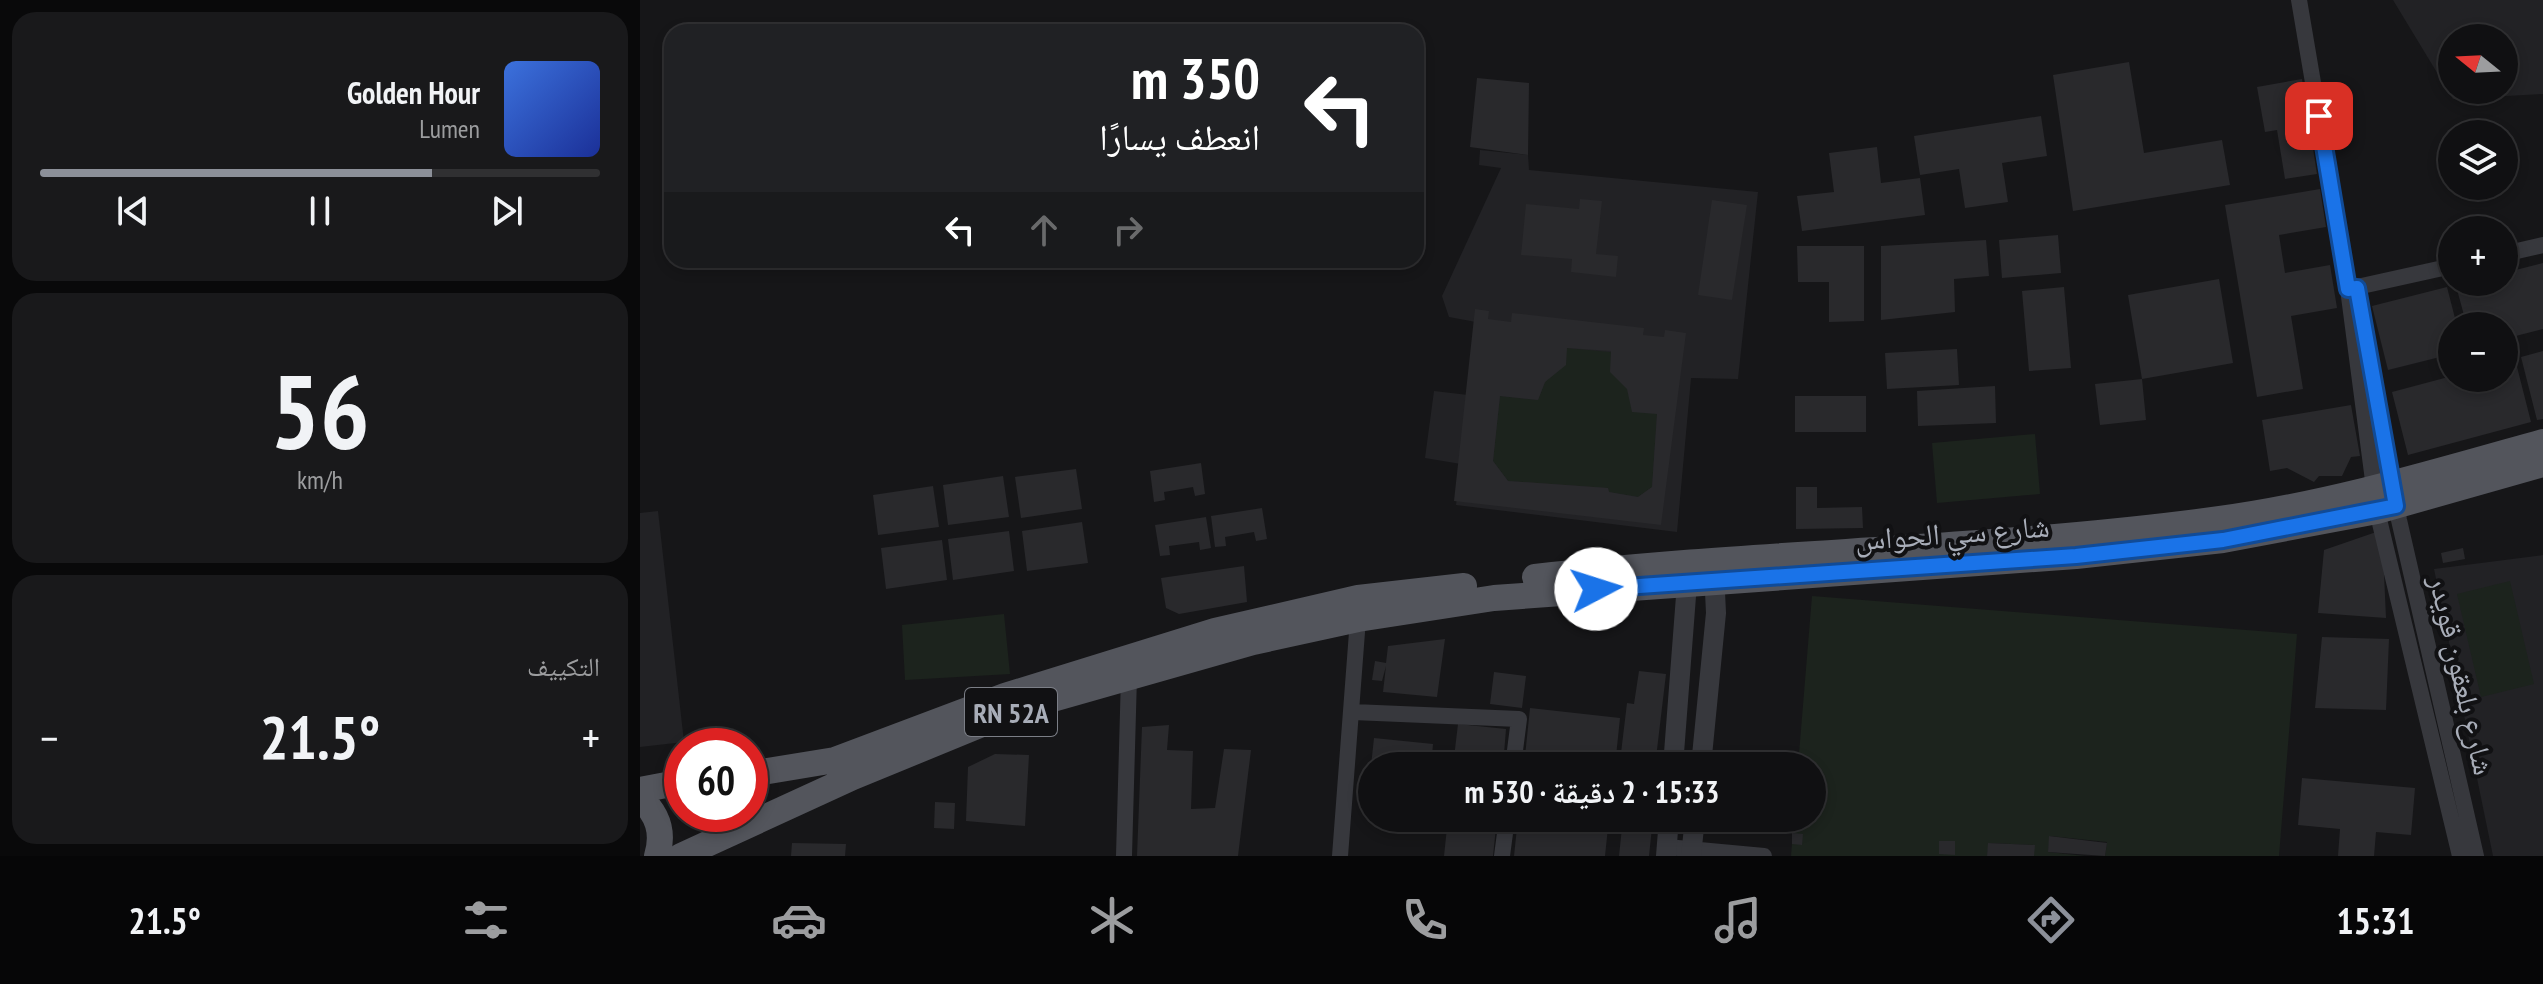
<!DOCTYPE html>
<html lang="ar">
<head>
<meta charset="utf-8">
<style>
	:root { --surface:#101012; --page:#19191b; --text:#f1f3f6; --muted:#9c9d9f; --line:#303032; --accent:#8c9099 }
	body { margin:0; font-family:"PT Sans Narrow","Noto Naskh Arabic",sans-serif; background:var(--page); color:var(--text); direction:rtl; height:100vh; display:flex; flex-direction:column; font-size:30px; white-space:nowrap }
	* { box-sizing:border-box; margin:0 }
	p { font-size:26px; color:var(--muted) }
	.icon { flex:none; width:44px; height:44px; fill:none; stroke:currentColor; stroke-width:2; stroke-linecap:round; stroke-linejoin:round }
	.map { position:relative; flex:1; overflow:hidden; direction:ltr }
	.drawer { display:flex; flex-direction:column; gap:12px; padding:12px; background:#09090a; width:640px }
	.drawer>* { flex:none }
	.banner { position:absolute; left:24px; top:24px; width:760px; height:244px; border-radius:24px; box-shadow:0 4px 12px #0003,0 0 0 2px var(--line); direction:rtl; background:#202124; color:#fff; overflow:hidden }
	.needle { width:52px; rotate:288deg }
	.tools { position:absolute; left:1798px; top:24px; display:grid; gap:16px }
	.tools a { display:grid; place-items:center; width:80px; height:80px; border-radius:50%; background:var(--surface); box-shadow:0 4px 12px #0003,0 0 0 2px var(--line); font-size:40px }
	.speed { position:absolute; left:24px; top:728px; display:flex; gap:16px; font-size:40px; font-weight:700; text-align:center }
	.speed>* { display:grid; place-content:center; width:104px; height:104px; border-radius:50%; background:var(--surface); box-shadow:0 4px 12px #0003,0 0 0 2px var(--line); line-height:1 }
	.speed .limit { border:12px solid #d22; background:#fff; color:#111 }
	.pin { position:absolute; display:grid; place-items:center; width:68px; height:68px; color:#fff; margin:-34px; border-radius:16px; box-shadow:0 4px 12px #0006 }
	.me { position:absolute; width:88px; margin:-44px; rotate:85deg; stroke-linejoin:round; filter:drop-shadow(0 0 6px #0008) }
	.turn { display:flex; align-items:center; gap:28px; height:168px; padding:0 32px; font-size:36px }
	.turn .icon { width:104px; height:104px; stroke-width:2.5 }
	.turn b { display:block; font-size:56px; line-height:68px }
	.lanes { display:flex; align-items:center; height:76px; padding:0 32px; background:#0003; justify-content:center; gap:40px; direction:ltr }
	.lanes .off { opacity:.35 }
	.big { font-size:60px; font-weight:800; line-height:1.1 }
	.drawer .card { flex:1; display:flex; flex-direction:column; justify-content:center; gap:12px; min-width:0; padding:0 28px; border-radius:24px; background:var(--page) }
	.drawer .dial { align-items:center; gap:0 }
	.dial b { font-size:104px; line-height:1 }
	.song { display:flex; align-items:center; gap:24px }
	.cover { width:96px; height:96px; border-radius:12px; background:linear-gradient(135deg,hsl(220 70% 55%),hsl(230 70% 35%)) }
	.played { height:8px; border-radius:4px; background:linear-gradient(90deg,var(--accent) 70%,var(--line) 70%) }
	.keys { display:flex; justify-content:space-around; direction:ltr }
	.heat { display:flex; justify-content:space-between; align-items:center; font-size:44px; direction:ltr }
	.trip { position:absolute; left:718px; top:752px; width:468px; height:80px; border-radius:40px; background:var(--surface); box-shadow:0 4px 12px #0003,0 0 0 2px var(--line); font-weight:800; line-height:80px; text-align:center; direction:rtl }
	.tabs { display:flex; height:128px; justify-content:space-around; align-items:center; background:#060607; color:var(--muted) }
	.tabs .icon { width:56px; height:56px }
	.tabs .current { color:var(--accent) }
	.tabs b { font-size:36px; color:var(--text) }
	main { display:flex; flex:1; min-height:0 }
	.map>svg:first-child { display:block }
</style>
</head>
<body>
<main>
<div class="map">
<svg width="1903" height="856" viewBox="0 0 1903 856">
	<rect width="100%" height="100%" fill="#161618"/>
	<!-- built -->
	<path fill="#222225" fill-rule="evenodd" d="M1753 0H1903V94L1813 99ZM1812 38H1864V90H1812Z
		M840 150 888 155 889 170 1118 192 1098 379 1051 378 1037 532 816 505 821 464 785 458 794 391 828 395 836 322 809 317 802 296 861 168 839 165Z
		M18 511 44 742 0 747V513Z
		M1903 555V856H1853L1794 569Z"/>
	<!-- green -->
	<path fill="#1c231d" d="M927 348 1011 356 1017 414 1012 487 998 497 969 492 968 488 868 481 853 461 860 396 898 400 905 382Z
		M1395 434 1400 494 1297 503 1292 443Z
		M1870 581 1894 684 1841 697 1817 594Z
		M1172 596 1657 634 1639 856H1465L1467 842 1410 836 1408 852 1445 856H1394V845L1349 843 1347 856H1151L1154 818H1172V766H1158Z
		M364 614 370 674 265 680 262 625Z"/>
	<!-- building -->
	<path fill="#29292c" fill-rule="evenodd" d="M1489 62 1504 153 1582 140 1590 185 1433 211 1413 75Z
		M837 78 889 83 888 155 830 147Z
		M1662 79 1677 174 1645 179 1637 130 1625 132 1617 87Z
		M1401 116 1407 156 1362 163 1368 202 1325 208 1319 169 1280 175 1274 136Z
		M1237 147 1241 183 1280 178 1285 215 1162 231 1157 196 1194 192 1189 153Z
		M1680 189 1686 227 1639 235 1645 273 1690 265 1697 308 1651 316 1663 389 1617 397 1585 205Z
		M940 199 962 201 956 254 978 256 976 277 931 272 932 259 881 255 886 204 939 209Z
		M1072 200 1107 205 1092 300 1058 295Z
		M1418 235 1421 273 1362 278 1359 240Z
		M1346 240 1349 276 1314 279 1315 312 1241 320V246Z
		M1157 246H1224V321L1189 322V282H1158Z
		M1903 263V329L1864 339V326H1827L1816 286 1864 282V273Z
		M1579 279 1593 363 1502 379 1488 295Z
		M1424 287 1431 368 1389 371 1382 291Z
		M1807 287 1817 326H1812V354L1748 370 1732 306Z
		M835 309 849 311 848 319 871 322 872 313 1004 328 1003 335 1024 337 1025 330 1046 333 1021 525 814 501ZM927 348 971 351 970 372 987 389 992 412 1017 414 1012 487 998 497 969 492 968 488 868 481 853 461 860 396 898 400 905 382 926 365Z
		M1317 349 1319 385 1247 389 1245 353Z
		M1903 351V419L1897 420 1881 357Z
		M1875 359 1891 422 1768 455 1752 392 1812 376 1864 378V362Z
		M1502 379 1506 420 1460 425 1455 384Z
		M1355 386 1356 423 1278 426 1277 391Z
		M1155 396H1226V432H1155Z
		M1711 405 1720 456 1711 457 1702 476H1679L1674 482 1647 468 1630 471 1622 420Z
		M561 463 565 494 555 496 553 487 524 492 525 500 514 502 510 471Z
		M436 469 442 509 381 518 375 477Z
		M363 476 369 517 308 525 303 485Z
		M293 486 299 527 238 535 233 495Z
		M1156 487H1177V508L1222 507 1223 528 1156 529Z
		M622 508 627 539 616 541 614 532 585 537 586 546 575 547 571 516Z
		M566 517 571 548 560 550 559 542 529 546 530 555 520 556 515 525Z
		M442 522 448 563 387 571 382 531Z
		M1742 530 1746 618 1678 613 1684 550Z
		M369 531 374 571 313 580 308 539Z
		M302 540 307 580 246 589 241 548Z
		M1823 548 1825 559 1803 563 1801 553Z
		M604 566 607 602 539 614 526 608 521 578Z
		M1682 637 1749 639 1746 710 1675 708Z
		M805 639 797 697 743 692 746 666 742 681 732 680 735 661 746 663 748 646Z
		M999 671 1026 674 1016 758 981 753 987 703 994 704Z
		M854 672 886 676 882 708 850 704Z
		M890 708 980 718 975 766H884Z
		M818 724 866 729 863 766H813Z
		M529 725 527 750 553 751 551 809 575 808 584 749 611 750 598 856H497L502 727Z
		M734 738 793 744 791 766H731Z
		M355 754 389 755 385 826 326 821 328 767Z
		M1662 778 1775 788 1771 835 1736 832 1734 856H1698L1700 829 1658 825Z
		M295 802 315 803 314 829 294 828Z
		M808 818H857L853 856H804Z
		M878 818H969L965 856H874Z
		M983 818H1013L1009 856H979Z
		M1152 833 1163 834 1162 845 1152 844Z
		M1409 836 1467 843 1465 856 1408 852Z
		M1299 841H1315V855L1299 854Z
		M152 843 206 844 205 856H151Z
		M1348 843 1395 845 1394 856H1347Z"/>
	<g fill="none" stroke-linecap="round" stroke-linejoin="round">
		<!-- minor -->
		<path stroke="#37383d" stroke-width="16" d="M1659 0 1708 289 1737 511 1820 856
			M1864 254 1903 245
			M1708 289 1812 266
			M1722 318 1759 520 1836 856
			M713 712 879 719 873 766
			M1027 847 1124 856
			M484 856 489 676
			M700 856 718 619
			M862 856 867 818"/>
		<!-- tertiary -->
		<path stroke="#37383d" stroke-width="20" d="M1033 766 1047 583 1044 571
			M1061 766 1076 613 1074 571
			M1026 856 1029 818
			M1051 856 1055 818"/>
		<!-- primary -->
		<path stroke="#53555c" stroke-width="26" d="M895 577C1123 551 1353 550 1580 519 1690 504 1796 472 1903 442
			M110 774 195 760 365 696 575 631 718 598 824 586
			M0 790 42 782
			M0 798C18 814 24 833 17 856
			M41 856 213 777 381 708 613 642 718 619 854 598 1436 556 1583 540 1737 511 1903 464"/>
	</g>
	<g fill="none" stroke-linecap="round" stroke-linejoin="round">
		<!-- route casing -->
		<g stroke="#114b97" stroke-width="20">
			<path id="route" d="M956 589 1436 556 1583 540 1756 506 1717 288 1708 289 1679 116"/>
		</g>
		<!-- route -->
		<use href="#route" stroke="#1a73e8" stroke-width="14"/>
	</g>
	<g text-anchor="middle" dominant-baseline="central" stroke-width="8" stroke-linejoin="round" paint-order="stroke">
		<!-- shield labels -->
		<rect fill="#111113" stroke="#7b7e86" stroke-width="2" x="325" y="688" width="92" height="48" rx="6"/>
		<g font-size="28" font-weight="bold" fill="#a8adb8">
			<text x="371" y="712">RN 52A</text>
		</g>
		<!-- street labels -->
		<g font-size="30" fill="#a8adb8" stroke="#111113">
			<text transform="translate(1312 532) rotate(-4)">شارع سي الحواس</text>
			<text transform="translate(1823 675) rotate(77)">شارع بلعقون قويدر</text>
		</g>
	</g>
</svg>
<div class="tools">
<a><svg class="needle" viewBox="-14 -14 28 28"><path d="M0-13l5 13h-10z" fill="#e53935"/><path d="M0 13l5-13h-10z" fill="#9c9d9f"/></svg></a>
<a><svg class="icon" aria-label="layers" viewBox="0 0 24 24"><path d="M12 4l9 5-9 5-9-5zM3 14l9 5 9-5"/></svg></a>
<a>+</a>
<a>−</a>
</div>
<div class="speed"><div class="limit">60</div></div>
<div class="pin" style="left:1679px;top:116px;background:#d93025"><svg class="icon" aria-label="arrive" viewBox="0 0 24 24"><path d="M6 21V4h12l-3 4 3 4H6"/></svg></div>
<svg class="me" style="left:956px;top:589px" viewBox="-20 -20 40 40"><circle r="19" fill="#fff"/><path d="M0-13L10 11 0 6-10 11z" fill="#1a73e8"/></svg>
<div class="trip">15:33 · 2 دقيقة · 530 m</div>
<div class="banner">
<div class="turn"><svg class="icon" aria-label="left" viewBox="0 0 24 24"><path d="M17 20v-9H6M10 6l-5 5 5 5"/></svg><div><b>350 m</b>انعطف يسارًا</div></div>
<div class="lanes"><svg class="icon" aria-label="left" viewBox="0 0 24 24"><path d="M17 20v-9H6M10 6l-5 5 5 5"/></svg><svg class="icon off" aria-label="ahead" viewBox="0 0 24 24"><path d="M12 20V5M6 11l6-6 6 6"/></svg><svg class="icon off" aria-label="right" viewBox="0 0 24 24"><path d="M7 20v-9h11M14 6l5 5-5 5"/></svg></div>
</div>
</div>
<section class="drawer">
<div class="card">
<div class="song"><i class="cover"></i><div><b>Golden Hour</b><p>Lumen</p></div></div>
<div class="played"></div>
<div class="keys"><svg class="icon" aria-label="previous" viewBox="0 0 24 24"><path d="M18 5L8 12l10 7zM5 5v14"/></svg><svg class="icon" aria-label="pause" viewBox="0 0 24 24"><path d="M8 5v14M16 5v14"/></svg><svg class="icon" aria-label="next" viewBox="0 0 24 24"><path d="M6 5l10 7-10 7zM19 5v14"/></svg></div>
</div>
<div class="card dial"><b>56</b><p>km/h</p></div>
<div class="card"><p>التكييف</p>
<div class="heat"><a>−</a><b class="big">21.5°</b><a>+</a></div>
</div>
</section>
</main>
<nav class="tabs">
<b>15:31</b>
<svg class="icon current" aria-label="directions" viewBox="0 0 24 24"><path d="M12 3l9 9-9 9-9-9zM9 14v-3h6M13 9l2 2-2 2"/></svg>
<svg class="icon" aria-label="music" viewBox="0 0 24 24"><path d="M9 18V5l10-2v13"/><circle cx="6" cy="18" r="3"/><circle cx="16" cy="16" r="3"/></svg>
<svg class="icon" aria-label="phone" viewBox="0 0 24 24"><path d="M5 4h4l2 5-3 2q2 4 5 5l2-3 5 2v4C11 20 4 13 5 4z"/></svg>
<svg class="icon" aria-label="climate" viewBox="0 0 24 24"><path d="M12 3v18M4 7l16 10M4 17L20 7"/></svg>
<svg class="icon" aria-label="car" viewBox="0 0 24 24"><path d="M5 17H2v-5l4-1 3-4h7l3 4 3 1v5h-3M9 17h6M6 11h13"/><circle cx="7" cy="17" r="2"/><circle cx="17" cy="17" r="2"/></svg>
<svg class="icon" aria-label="filters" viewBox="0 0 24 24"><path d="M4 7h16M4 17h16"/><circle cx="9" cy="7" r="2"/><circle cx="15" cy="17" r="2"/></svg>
<b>21.5°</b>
</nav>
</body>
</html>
